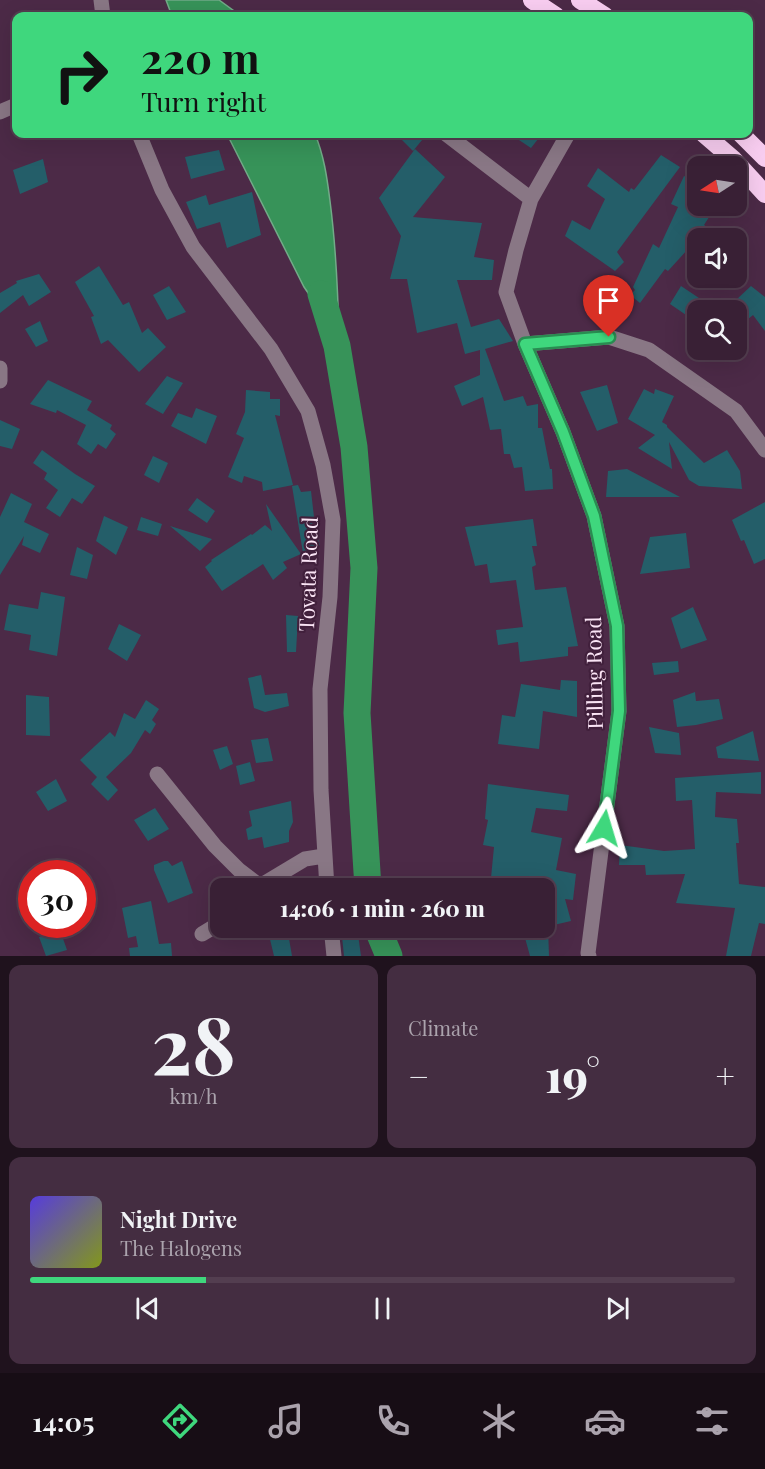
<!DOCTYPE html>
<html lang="en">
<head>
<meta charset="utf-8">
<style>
	:root { --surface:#392035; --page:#442d41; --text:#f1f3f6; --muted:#aba3ad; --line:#533e50; --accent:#3fd77d }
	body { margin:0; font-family:"Playfair Display",serif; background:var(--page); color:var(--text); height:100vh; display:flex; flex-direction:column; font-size:22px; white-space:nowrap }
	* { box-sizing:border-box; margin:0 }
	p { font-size:20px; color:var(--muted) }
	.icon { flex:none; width:33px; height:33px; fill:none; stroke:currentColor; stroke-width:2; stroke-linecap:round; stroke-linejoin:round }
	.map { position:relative; height:956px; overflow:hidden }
	.details { display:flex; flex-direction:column; gap:9px; padding:9px; background:#1f121d; flex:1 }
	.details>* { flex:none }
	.top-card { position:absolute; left:12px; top:12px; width:741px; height:126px; border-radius:12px; box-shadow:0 6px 24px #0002,0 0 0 2px var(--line); background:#3fd77d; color:#111; overflow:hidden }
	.needle { width:39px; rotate:258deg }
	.buttons { position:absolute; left:687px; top:156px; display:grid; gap:12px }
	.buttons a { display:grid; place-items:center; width:60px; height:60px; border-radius:12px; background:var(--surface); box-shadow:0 6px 24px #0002,0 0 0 2px var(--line); font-size:30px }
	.speed { position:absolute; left:18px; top:860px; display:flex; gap:12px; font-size:30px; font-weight:700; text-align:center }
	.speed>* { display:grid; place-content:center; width:78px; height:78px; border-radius:50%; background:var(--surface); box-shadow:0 6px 24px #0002,0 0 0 2px var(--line); line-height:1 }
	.speed .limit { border:9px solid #d22; background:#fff; color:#111 }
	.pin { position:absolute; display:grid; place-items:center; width:51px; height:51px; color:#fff; margin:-62px -26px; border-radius:50% 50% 50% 0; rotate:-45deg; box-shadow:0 0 6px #0007 }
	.pin .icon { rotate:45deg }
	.me { position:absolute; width:66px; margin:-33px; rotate:7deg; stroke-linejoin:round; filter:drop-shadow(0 0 4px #0008) }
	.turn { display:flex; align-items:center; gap:21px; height:126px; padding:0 30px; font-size:27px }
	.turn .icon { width:78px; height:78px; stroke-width:2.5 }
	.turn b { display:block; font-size:42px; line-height:51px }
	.big { font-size:45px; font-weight:800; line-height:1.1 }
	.details .card { flex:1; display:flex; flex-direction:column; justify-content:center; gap:9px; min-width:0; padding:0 21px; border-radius:12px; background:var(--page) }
	.details .dial { align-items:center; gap:0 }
	.dial b { font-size:78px; line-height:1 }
	.song { display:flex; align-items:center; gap:18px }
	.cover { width:72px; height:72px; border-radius:9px; background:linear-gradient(135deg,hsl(250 70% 55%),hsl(70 70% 35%)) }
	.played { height:6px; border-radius:3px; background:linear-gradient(90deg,var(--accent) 25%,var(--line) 25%) }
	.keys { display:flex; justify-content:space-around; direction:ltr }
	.heat { display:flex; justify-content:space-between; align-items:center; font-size:33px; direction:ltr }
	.details .tiles { flex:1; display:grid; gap:9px; grid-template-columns:1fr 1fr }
	.card:last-child { grid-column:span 2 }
	.trip { position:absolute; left:210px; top:878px; width:345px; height:60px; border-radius:12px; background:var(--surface); box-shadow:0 6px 24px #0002,0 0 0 2px var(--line); font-weight:800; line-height:60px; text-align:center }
	.menu { display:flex; height:96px; justify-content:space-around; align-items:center; background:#170d15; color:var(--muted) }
	.menu .icon { width:42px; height:42px }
	.menu .selected { color:var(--accent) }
	.menu b { font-size:27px; color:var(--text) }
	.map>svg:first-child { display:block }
</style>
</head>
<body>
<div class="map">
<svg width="765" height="956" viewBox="0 0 765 956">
	<rect width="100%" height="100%" fill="#4c2a47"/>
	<!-- water -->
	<path fill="#379359" stroke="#72ab88" stroke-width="1.5" d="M166 0H219L241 16H172Z
		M227 134H315C324 156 327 177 330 201 336 247 338 292 339 338L304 287Z"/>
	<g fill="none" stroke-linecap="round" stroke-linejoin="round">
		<!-- river -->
		<path stroke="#379359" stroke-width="27" d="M321 294 337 346 354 447 364 568 357 713 368 888
			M377 927 389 956"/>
	</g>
	<!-- building -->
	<path fill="#245e69" d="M396 134H427L413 151Z
		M510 134H542L531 148Z
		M415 149 445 177 413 217 482 223 474 257 494 260 492 280H457L471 327 499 319 513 341 485 349 504 401 523 396 527 406 538 404V428H542L550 469H552L553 489 525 491 522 467 514 468 510 454H504L501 429 490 430 483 397 462 406 454 386 480 375V350L465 354 457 323 417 333 407 279H390L401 236 379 198Z
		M219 150 225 170 191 179 185 157Z
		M661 155 680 167 617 252 624 262 615 271 565 236 572 220 590 230 605 199 587 186 598 168 629 192 631 188 634 190Z
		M43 159 48 182 20 194 13 170Z
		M684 176 698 183V206H716L704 225 723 238H698L668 271 665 269 640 303 630 295 635 290 633 287 653 244 659 248 678 207 671 204Z
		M252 192 261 235 227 248 220 222 197 229 186 202 206 195 209 205Z
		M99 266 123 305 129 302 142 333 148 328 166 347 139 372 108 340 101 344 91 317 94 316 75 282Z
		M39 274 51 292 29 306 23 295 0 313V293L17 283 16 281Z
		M169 286 186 312 167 320 153 295Z
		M681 286 702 300 689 317 670 304Z
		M751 286 765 297V331L753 315 736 329V310H721L736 300Z
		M40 321 48 341 36 347 25 329Z
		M167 376 183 383 163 414 145 404Z
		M48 380 92 401 87 410 112 425 110 429 116 434 106 449 98 444 91 454 77 444 86 425 57 410 56 413 30 404Z
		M607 385 618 423 597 431 580 392Z
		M644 389 654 394 655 389 674 396 662 422 667 425V427L704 463 727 450 740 471 742 489 699 486 689 480 669 442 672 469 638 448 655 435 628 419Z
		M246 390 270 392V399H280V416L275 415 293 485 263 491 262 482 244 476 242 483 228 477 244 438 236 434 245 412Z
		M196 408 217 416 206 444 171 426 178 413 192 418Z
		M0 420 20 429 12 449 0 446Z
		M42 450 75 474 95 486 82 504 72 498 60 517 46 508 58 490 44 479 47 473 33 463Z
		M153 456 168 463 159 483 144 475Z
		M627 469 680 497H606L608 471Z
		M298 485 301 492 311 491 314 517H310L320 545 303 553 292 486Z
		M11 493 32 504 24 522 49 534 40 553 22 545 24 536 0 575V517Z
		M197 498 215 511 207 523 188 510Z
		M765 502V559L754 564 744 540 741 541 732 520Z
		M266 504 301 554 283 562 287 568 273 580 263 564 222 591 205 567 212 561 211 560 251 534 252 535 265 525 272 531Z
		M104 516 128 527 116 555 96 541Z
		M141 517 162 524 158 536 137 530Z
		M533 519 537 546H532L536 565 532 567 535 590 566 587 578 646 568 647V656L520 662 518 642 498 645 496 630 523 627 516 580 490 583 487 564 475 566 465 527Z
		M170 526 212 539 200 551Z
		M686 533 690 568 640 574 650 537Z
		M77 547 93 555 87 579 70 575Z
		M41 592 65 597 57 656 29 650 31 635 4 630 9 604 38 609Z
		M693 607 707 640 681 649 671 618Z
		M286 615 298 616 296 652H287Z
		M119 624 141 635 127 661 108 649Z
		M678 661 679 672 654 675 652 663Z
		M261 675 265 695 287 693 289 706 265 712 254 708 248 678Z
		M561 680 577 681V717L543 711 539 749 498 744 502 715 515 717 521 684 560 690Z
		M695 692 696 701 719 699 723 719 696 725 677 727 673 700Z
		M26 695 49 697 50 736 26 735Z
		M146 700 159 709 152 720 156 724 150 734 145 730 131 753 106 777 118 790 108 801 91 784 97 777 80 760 110 732 115 737 124 713 135 719Z
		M649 727 679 733 681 755 655 753Z
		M753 731 759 761 718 758 716 747Z
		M268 738 273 761 256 763 251 740Z
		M227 746 233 764 220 770 213 750Z
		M250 762 255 781 240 785 236 766Z
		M761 772V794L716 792 715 817 737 819 739 843H736L739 884 765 887V924L759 923 751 956H726L735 908 676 903 685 874 646 875 645 865H619L620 845 664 851 695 849 692 800 676 801 675 778Z
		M56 779 67 801 48 811 36 792Z
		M488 784 569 795 567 811 536 808 531 832 562 838 556 870 576 874 573 900 565 899 571 921 545 927H548L549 956H530L522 927H544V888H490L494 847 483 845 488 820 485 819Z
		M291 801 293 822 289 831V842L264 848 262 837 248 840 246 829 252 826 249 811Z
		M155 808 169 829 148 841 134 820Z
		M164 861H168L172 866 182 861 193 893 168 903 154 870V865Z
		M151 901 159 944 171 943 172 956H130L129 948 138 947 136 936 128 938 122 908Z
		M267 927H287L292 956H274Z
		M341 927H357L361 956H344Z
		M60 930 67 950 46 956 39 937Z"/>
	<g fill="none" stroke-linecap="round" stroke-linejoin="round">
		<!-- minor -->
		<path stroke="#897785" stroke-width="15" d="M101 0 103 16
			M0 112 16 105
			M139 134 162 190 193 247 271 349 308 411 323 465 333 520 330 597 320 689 321 790 327 888
			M446 134 531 199
			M568 134 531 199 516 250 506 292 525 344 563 432 594 516 617 626 619 711 588 953 589 956
			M525 344 609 337 649 350 736 411 765 450
			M0 368V381
			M157 774 215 846 239 870 260 886 305 859 324 856
			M331 927 334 956
			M202 934 220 923"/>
		<!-- highway -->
		<path stroke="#f8cdf0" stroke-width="18" d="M532 0 556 16
			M580 0 605 16
			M704 134 733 159 765 194
			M741 134 765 158"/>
	</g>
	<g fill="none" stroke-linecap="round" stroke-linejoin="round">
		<!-- route casing -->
		<g stroke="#298c51" stroke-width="15">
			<path id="route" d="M604 828 619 711 617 626 594 516 563 432 525 344 609 337"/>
		</g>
		<!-- route -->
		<use href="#route" stroke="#3fd77d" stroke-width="10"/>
	</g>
	<g text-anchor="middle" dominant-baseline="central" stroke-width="4.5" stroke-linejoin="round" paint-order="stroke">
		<!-- street labels -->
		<g font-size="21" fill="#fae4f5" stroke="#41203c">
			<text transform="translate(307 574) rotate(-88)">Tovata Road</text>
			<text transform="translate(593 673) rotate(-91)">Pilling Road</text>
		</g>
	</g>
</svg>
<div class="buttons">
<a><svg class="needle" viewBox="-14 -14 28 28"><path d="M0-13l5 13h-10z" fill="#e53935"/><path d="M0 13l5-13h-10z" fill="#aba3ad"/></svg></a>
<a><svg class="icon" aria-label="sound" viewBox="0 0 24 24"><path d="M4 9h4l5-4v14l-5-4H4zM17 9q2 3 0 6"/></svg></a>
<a><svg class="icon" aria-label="search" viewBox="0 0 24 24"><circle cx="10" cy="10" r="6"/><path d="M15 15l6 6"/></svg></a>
</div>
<div class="speed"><div class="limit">30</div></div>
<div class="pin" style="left:609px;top:337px;background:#d93025"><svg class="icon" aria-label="arrive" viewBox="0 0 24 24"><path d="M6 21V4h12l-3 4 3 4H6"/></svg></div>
<svg class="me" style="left:604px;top:828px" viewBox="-20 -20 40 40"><path d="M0-17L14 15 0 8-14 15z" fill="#3fd77d" stroke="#fff" stroke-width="4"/></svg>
<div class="trip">14:06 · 1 min · 260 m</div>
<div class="top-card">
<div class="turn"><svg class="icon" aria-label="right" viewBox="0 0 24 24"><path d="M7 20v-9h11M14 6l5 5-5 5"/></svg><div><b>220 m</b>Turn right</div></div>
</div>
</div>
<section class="details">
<div class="tiles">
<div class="card dial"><b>28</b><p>km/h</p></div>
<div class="card"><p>Climate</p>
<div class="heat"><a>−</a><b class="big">19°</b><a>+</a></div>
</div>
<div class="card">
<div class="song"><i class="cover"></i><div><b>Night Drive</b><p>The Halogens</p></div></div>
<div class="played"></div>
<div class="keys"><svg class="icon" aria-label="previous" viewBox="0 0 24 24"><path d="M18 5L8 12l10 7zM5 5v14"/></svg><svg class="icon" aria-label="pause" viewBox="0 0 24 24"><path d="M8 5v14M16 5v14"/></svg><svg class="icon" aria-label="next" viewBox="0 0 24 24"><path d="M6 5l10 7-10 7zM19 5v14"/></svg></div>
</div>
</div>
</section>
<nav class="menu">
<b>14:05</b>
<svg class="icon selected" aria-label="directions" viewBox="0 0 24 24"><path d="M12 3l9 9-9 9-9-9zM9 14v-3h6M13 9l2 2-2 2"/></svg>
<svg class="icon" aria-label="music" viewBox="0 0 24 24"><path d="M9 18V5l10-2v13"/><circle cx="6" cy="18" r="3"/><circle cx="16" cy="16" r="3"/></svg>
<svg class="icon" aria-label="phone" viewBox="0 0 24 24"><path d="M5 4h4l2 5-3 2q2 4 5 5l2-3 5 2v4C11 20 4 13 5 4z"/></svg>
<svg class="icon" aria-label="climate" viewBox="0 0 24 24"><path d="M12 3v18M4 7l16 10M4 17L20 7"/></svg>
<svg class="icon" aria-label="car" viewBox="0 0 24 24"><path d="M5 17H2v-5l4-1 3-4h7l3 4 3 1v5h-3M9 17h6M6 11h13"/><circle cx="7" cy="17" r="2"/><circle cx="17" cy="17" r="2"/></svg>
<svg class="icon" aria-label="filters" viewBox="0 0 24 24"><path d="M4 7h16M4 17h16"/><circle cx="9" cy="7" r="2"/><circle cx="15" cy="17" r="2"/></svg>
</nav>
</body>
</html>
